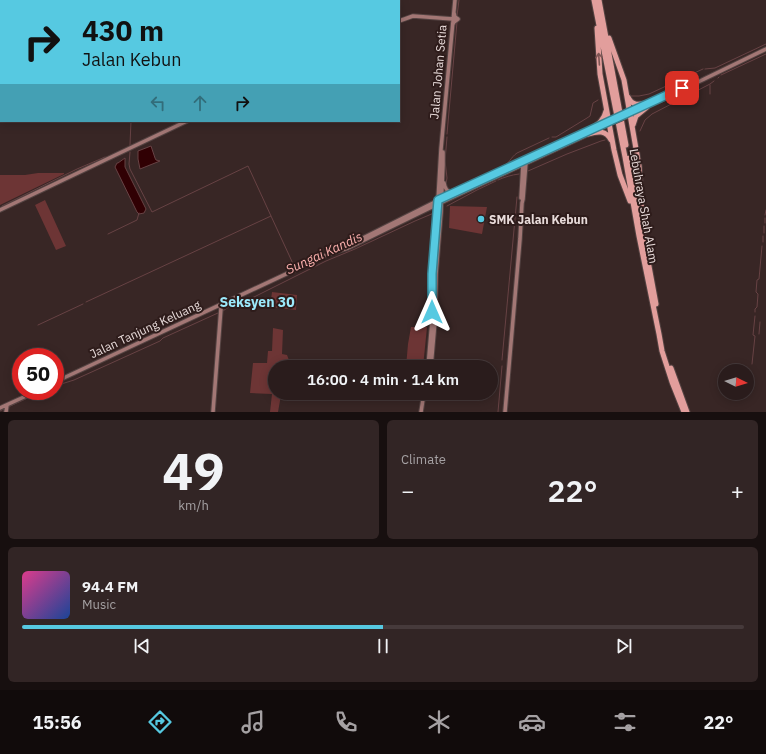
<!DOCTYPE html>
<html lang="en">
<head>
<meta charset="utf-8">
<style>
	:root { --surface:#2a1c1c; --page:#322525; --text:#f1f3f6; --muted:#a5a1a3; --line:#463a3b; --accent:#56c9e1 }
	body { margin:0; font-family:"IBM Plex Sans",sans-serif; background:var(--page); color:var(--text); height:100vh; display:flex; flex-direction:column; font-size:15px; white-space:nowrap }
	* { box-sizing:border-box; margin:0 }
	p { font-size:13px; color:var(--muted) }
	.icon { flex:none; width:22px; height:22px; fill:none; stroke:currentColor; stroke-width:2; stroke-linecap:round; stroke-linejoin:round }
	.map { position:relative; height:412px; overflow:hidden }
	.drawer { display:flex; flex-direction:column; gap:8px; padding:8px; background:#170f0f; flex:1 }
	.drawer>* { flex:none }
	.banner { position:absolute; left:0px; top:0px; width:400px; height:122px; box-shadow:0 2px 10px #0003,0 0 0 1px var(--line); background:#56c9e1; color:#111; overflow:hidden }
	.needle { width:26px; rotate:95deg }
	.tools { position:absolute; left:718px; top:364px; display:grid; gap:8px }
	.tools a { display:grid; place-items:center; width:36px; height:36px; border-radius:50%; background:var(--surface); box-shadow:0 2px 10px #0003,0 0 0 1px var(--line); font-size:20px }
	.speed { position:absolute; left:12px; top:348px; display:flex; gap:8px; font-size:20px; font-weight:700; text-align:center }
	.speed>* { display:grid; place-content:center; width:52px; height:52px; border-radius:50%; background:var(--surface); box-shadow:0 2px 10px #0003,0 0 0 1px var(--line); line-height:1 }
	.speed .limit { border:6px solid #d22; background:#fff; color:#111 }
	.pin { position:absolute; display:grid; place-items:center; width:34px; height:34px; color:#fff; margin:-17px; border-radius:8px; box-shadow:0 2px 6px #0006 }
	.me { position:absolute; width:44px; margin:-22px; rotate:0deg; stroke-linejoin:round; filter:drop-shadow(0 0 3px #0008) }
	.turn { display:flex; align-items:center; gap:14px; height:84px; padding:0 16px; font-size:18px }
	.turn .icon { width:52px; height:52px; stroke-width:2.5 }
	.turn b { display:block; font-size:28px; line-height:34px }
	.lanes { display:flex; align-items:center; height:38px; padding:0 16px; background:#0003; justify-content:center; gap:20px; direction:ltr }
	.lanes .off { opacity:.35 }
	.big { font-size:30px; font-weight:600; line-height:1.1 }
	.drawer .card { flex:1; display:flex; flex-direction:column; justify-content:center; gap:6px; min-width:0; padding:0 14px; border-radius:6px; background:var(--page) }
	.drawer .dial { align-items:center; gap:0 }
	.dial b { font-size:52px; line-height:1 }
	.song { display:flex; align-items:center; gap:12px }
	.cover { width:48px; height:48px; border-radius:6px; background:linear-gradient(135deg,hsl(330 70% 55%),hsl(220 70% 35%)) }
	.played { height:4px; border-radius:2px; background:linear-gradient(90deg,var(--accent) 50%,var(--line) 50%) }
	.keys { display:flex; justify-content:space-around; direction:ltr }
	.heat { display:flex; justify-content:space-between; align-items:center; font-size:22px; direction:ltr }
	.drawer .tiles { flex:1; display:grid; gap:8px; grid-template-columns:1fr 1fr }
	.card:last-child { grid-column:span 2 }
	.trip { position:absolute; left:268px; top:360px; width:230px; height:40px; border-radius:20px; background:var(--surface); box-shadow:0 2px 10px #0003,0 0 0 1px var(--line); font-weight:600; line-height:40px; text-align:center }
	.dock { display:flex; height:64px; justify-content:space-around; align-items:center; background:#110b0b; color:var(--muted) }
	.dock .icon { width:28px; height:28px }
	.dock .selected { color:var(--accent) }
	.dock b { font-size:18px; color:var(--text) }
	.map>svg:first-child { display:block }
</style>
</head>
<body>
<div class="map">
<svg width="766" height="412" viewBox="0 0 766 412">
	<rect width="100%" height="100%" fill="#382625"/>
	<!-- green -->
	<path fill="#6d3535" d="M38 173H64V174L0 205V175H25Z
		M45 200 66 246 56 250 35 205Z
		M450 206 487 207 482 234 449 228Z
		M272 292 297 295 296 310 270 307Z
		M411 327H427L423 367H406L408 344Z
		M273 328 283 330 282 354 287 355 290 363V367H275V393H287V396L281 395 278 412H270L272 394 250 393 253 363H267L268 351H272Z"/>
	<!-- water -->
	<path fill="#300003" stroke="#674244" d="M151 146 155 158 156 160 160 161 140 169 138 159V151Z
		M125 158V167L146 209 144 213 139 214 137 212 115 167 117 163H118Z"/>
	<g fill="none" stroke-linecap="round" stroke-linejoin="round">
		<!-- stream -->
		<path stroke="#674244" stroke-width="1" d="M134 1V0
			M457 16 459 0
			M705 69 715 68 766 44
			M721 75 766 54
			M718 78 719 77
			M710 94V85
			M631 96H639L649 94 703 69
			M640 131 645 120 652 114 710 84 714 81
			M447 134 457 22
			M552 137H556L587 118 590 116 593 103 598 100
			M130 145 131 121
			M502 167C511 162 510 158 517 153L549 138
			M528 171 567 154 601 141 605 140
			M480 177 500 168
			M476 179 478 178
			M498 180C505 177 511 175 519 174
			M471 181 475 179
			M446 184 447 178 445 161 447 137
			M464 184 468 183
			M455 189 463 185
			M2 206 77 169 105 157
			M447 206 477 190 496 181
			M765 215 766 210
			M271 216 295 268
			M765 223V218
			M764 233V226
			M108 234 137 220 139 213
			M763 242V236
			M86 302 271 216 248 166 152 212 130 169 129 164 130 152
			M223 311 227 308 254 297 326 261 355 249 415 221 434 213
			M755 312V309L757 307 758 294 756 292 757 280 759 279 762 246
			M38 325 83 304
			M759 334 760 322
			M502 360 517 197
			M752 364 755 336 753 335 755 316
			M55 386 74 380 160 341 163 338 218 313
			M8 407 43 391
			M0 411 4 409
			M498 412 502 366"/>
		<!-- secondary casing -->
		<g stroke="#544342" stroke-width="5.5">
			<path id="secondary" d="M399 21 413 16 453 19
				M453 24 454 22 458 19 455 17 454 13
				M629 112 681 88 696 83 766 49
				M626 117 686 88
				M597 127 610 121
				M595 131 614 122
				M444 183C445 189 447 192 453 193
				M521 198 523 164
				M0 210 187 121
				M333 252 344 245 361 239 445 197 590 131
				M428 367 432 321V274L437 217 441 149 445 106 455 0
				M431 367 435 321 436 274 441 212 443 165V152
				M55 382 331 253 348 248 438 204 589 134
				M0 408 37 391
				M6 412 7 405
				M213 412 221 308 220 305
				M421 412 424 393
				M505 412 520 239 522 203 523 199 526 162"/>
		</g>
		<!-- highway casing -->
		<g stroke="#544342" stroke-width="7">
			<path id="highway" d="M594 0 625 157 639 236 659 334 662 351 672 382 684 412
				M599 0 626 145
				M597 28 600 74 614 150 620 175 630 201
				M609 38 624 80 639 166 642 215
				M628 97C632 106 639 105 648 103
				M633 125 636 116 647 107
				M589 131C597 125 604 121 606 111
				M588 134C598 131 606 130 611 140
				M629 158 656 304
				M671 368 687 412"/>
		</g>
		<!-- secondary -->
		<use href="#secondary" stroke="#a37775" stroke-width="3.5"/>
		<!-- highway -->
		<use href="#highway" stroke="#e29e9c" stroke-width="5"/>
		<!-- secondary-bridge casing -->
		<g stroke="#544342" stroke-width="5.5" stroke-linecap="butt">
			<path id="secondary-bridge" d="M613 120 625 114
				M614 122 626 117"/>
		</g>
		<!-- secondary-bridge -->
		<use href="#secondary-bridge" stroke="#a37775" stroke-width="3.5"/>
	</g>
	<!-- one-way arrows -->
	<defs><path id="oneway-shaft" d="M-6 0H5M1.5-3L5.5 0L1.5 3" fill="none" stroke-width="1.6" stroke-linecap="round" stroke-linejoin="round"/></defs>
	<use stroke="#7f5655" href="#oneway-shaft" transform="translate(599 59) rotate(-94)"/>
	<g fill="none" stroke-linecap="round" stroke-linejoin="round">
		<!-- route casing -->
		<g stroke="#388392" stroke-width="10">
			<path id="route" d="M432 312V274L438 200 682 88"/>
		</g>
		<!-- route -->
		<use href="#route" stroke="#56c9e1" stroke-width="7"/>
	</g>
	<!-- markers -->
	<circle fill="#56c9e1" stroke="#2e1c1b" stroke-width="1.5" cx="481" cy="219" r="4"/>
	<g text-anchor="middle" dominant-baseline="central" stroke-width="4" stroke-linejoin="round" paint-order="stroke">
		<!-- street labels -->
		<g font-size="12" fill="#e8dbda" stroke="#2e1c1b">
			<text transform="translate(438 72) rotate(-85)">Jalan Johan Setia</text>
			<text transform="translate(644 206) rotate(80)">Lebuhraya Shah Alam</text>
			<text transform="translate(145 329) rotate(-25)">Jalan Tanjung Keluang</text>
		</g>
		<!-- poi labels -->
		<g font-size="12" font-weight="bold" fill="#e8dbda" stroke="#2e1c1b" text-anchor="start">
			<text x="489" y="219">SMK Jalan Kebun</text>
		</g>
		<!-- water labels -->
		<g font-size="13" font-style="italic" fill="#fdb1ae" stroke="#2e1c1b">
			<text transform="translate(324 253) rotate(-25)">Sungai Kandis</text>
		</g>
		<!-- quarter labels -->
		<g font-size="14" font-weight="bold" fill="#9ceafc" stroke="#2e1c1b">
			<text x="257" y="302">Seksyen 30</text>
		</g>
	</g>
</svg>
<div class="tools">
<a><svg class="needle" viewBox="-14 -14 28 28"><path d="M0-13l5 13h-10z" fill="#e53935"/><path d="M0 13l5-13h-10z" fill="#a5a1a3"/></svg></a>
</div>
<div class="speed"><div class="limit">50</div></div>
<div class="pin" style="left:682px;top:88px;background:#d93025"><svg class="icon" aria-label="arrive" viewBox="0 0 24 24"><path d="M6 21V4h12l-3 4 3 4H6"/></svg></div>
<svg class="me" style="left:432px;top:312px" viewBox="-20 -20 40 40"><path d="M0-17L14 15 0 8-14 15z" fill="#56c9e1" stroke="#fff" stroke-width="4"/></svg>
<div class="trip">16:00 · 4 min · 1.4 km</div>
<div class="banner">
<div class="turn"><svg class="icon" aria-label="right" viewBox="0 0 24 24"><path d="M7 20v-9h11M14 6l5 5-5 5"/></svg><div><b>430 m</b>Jalan Kebun</div></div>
<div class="lanes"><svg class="icon off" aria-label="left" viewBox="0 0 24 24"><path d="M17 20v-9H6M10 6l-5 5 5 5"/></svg><svg class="icon off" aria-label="ahead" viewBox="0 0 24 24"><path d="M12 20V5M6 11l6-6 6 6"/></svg><svg class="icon" aria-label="right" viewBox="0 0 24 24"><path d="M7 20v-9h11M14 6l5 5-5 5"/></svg></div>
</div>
</div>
<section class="drawer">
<div class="tiles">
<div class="card dial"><b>49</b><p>km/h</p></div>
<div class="card"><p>Climate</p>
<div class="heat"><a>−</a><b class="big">22°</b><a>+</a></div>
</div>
<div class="card">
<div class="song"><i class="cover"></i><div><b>94.4 FM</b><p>Music</p></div></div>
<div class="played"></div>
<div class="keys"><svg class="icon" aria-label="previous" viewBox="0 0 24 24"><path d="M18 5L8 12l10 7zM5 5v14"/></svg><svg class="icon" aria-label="pause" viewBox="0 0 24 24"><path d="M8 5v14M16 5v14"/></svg><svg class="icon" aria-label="next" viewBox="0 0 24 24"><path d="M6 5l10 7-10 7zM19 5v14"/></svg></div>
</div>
</div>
</section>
<nav class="dock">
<b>15:56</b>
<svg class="icon selected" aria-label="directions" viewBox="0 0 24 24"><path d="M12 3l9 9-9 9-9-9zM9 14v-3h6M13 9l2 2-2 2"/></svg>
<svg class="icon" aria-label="music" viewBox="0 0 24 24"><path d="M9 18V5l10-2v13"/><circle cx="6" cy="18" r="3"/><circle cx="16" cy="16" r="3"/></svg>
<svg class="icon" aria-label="phone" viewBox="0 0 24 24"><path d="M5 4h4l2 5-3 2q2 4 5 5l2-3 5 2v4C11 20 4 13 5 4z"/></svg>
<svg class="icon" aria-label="climate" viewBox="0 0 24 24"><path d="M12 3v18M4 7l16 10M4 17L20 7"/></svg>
<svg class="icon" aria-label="car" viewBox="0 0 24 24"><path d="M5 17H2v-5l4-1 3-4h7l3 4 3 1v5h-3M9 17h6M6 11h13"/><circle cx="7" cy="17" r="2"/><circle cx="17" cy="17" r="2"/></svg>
<svg class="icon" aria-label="filters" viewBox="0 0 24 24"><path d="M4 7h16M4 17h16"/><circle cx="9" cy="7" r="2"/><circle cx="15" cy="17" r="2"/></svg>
<b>22°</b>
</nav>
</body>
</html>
